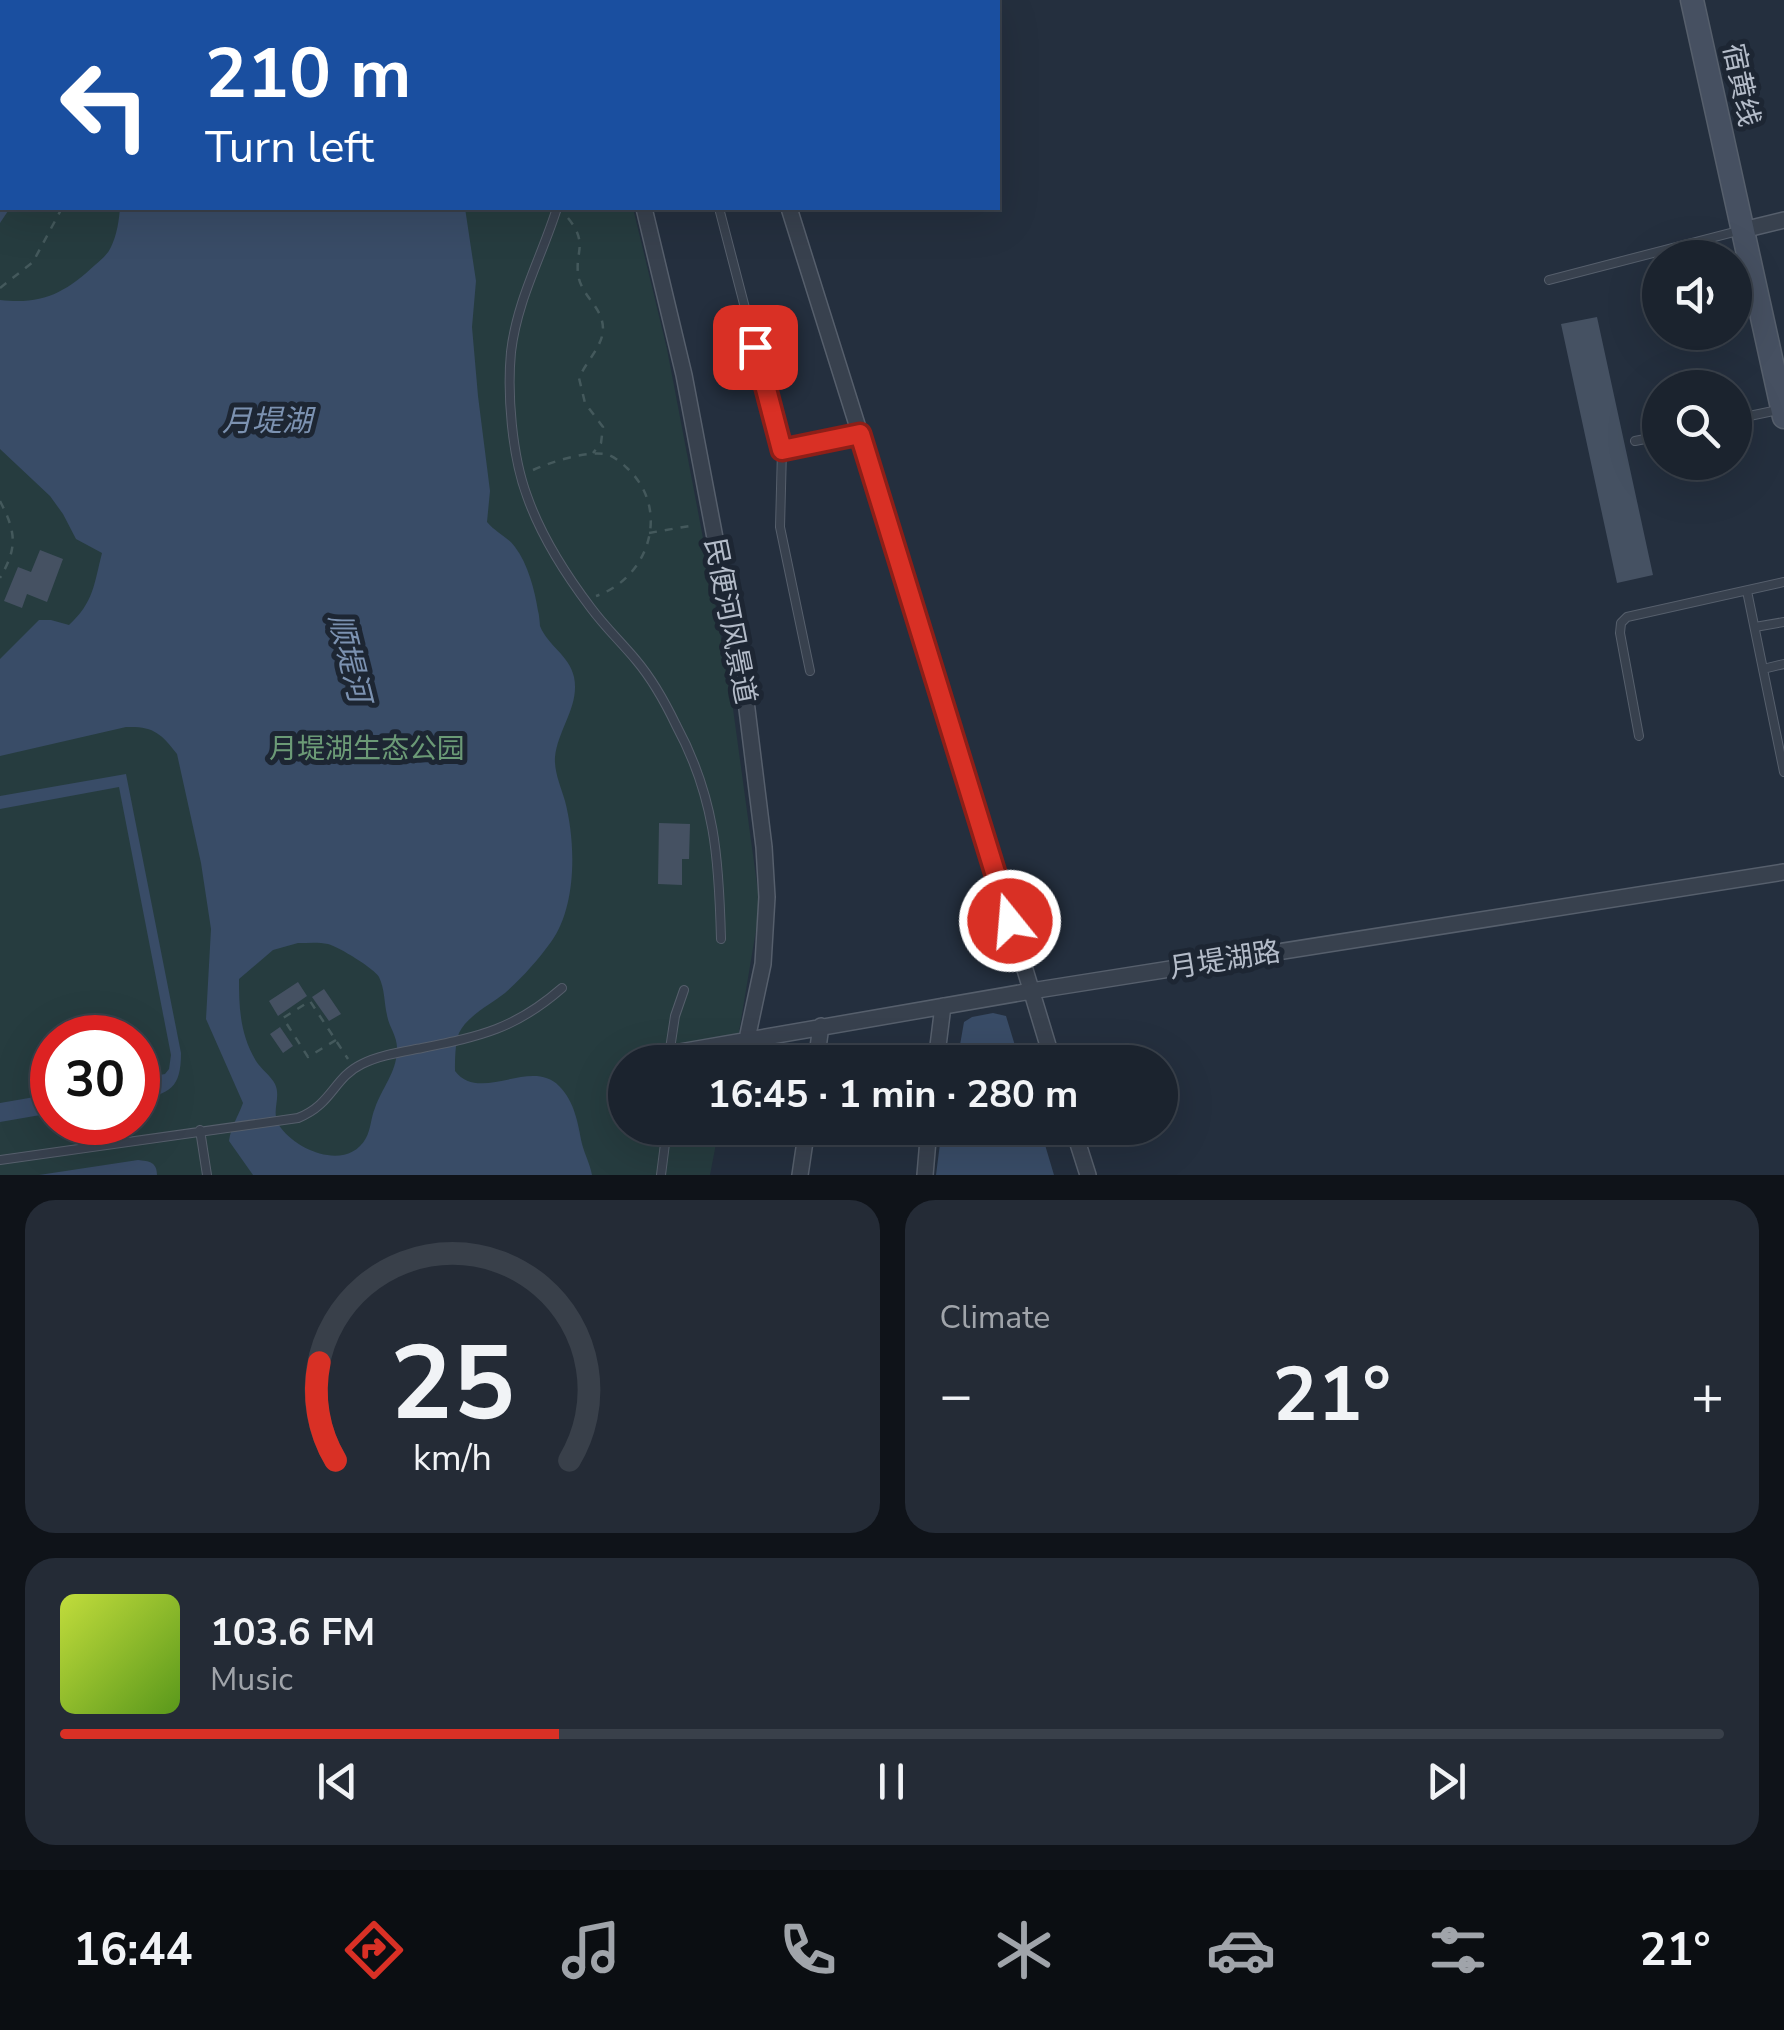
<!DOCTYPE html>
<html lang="en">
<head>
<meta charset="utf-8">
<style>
	:root { --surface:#1b232e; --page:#242b36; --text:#f1f3f6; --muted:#a0a4aa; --line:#39404a; --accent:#d93025 }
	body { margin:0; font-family:"Nunito Sans","Noto Sans SC",sans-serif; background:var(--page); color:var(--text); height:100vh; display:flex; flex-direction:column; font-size:38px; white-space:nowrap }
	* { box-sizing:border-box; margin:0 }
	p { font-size:32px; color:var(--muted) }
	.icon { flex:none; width:55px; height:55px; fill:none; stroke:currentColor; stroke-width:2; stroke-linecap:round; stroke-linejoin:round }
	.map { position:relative; height:1175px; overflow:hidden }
	.panel { display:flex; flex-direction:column; gap:25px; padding:25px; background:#0f1319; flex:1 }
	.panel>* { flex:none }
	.banner { position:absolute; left:0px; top:0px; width:1000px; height:210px; box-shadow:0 10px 40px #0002,0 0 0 2px var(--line); background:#1a4fa0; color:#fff; overflow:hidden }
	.controls { position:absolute; left:1642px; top:240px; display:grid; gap:20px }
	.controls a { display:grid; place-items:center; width:110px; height:110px; border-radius:50%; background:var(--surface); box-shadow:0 10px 40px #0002,0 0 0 2px var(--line); font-size:50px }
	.speed { position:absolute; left:30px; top:1015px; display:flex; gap:20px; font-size:50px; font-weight:700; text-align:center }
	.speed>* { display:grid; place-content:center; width:130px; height:130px; border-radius:50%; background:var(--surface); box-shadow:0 10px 40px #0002,0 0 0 2px var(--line); line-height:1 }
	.speed .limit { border:15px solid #d22; background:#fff; color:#111 }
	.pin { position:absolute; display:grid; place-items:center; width:85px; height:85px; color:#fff; margin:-42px; border-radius:20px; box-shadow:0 5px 15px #0006 }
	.me { position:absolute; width:110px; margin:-55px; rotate:343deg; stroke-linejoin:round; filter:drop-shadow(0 0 8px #0008) }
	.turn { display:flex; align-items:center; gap:35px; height:210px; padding:0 40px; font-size:45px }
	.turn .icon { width:130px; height:130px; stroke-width:2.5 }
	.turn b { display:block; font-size:70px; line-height:85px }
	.big { font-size:75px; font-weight:700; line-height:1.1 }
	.panel .tile { flex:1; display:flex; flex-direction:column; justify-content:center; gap:15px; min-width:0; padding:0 35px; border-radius:30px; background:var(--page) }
	.panel .dial { align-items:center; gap:0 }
	.dial svg { height:260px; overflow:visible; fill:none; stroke:var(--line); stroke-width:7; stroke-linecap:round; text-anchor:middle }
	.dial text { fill:var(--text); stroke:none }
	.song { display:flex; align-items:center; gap:30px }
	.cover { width:120px; height:120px; border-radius:15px; background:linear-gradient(135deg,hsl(70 70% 55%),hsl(90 70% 35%)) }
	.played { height:10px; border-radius:5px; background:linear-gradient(90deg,var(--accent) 30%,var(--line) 30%) }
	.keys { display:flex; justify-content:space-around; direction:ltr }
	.heat { display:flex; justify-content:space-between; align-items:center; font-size:55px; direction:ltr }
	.panel .tiles { flex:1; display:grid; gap:25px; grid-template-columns:1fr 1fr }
	.tile:last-child { grid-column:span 2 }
	.trip { position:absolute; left:608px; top:1045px; width:570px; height:100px; border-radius:50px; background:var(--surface); box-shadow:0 10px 40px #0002,0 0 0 2px var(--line); font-weight:700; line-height:100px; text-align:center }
	.dock { display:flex; height:160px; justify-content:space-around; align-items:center; background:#0b0e12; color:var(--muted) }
	.dock .icon { width:70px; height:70px }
	.dock .on { color:var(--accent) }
	.dock b { font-size:45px; color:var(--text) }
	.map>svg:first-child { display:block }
</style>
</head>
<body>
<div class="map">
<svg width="1784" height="1175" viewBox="0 0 1784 1175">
	<rect width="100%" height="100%" fill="#242f3e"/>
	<!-- green -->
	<path fill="#263c3f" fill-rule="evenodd" d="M0 0H567L568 2H2V208H633L667 349 708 564 731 694 760 906 734 1062H625V1128H719L710 1175H0ZM52 1038H138V1122H52Z"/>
	<!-- water -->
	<path fill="#394c67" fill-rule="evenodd" d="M0 0H450L451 2H2V208H10L0 223Z
		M120 208H465L476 281 472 327 478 396 490 491 487 522C495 532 508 537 515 547 528 564 535 591 538 611 539 613 540 625 540 626 548 646 569 655 574 677 580 706 558 729 555 757 554 772 561 787 565 801 576 843 577 906 551 942 538 960 522 978 505 993 491 1004 467 1016 459 1033 455 1043 455 1060 455 1071 480 1104 531 1057 559 1086 575 1102 578 1124 582 1144 585 1155 590 1164 592 1175H253L229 1141C231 1126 238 1117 243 1103L206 1019 211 929 201 863 177 754C161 733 153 726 126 727L0 756V659L39 620H51L69 625C94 602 94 584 102 553L76 539 63 514 50 496 0 449V300C42 305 65 293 95 265 101 260 108 254 111 247 117 235 119 220 120 208ZM298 943C308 943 319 942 328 944 339 947 375 969 379 977 385 990 384 1002 387 1015 389 1028 398 1036 397 1051 396 1073 382 1088 375 1108 371 1117 371 1129 366 1138 348 1171 299 1152 281 1128 269 1113 282 1099 275 1084 271 1076 261 1069 256 1061 240 1034 239 1008 239 979L273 950Z
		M126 774 181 1053C181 1088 170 1094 138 1099V1079L165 1074 169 1069 171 1055 119 787 0 809V796Z
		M993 1013 1006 1016 1020 1062H957L964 1022 972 1017Z
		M52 1094V1113L0 1122V1103Z
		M942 1128H1040L1054 1175H936Z
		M138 1160C149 1161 157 1162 157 1175H39Z"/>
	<!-- building -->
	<path fill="#455162" d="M1597 317 1653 575 1617 583 1561 324Z
		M40 550 63 559 47 602 27 594 22 608 4 601 18 567 31 572Z
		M659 823 690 824 689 859H682V885L658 884Z
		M298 982 307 996 278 1016 269 1001Z
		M324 989 341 1014 329 1021 312 997Z
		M280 1027 293 1046 283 1053 270 1034Z"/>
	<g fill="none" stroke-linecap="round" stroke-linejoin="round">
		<!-- lane casing -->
		<g stroke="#565f6c" stroke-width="10">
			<path id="lane" d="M508 0 510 2
				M647 0 648 2
				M557 208C542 256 517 300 511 352 507 394 512 456 527 496 541 536 566 575 591 608 605 627 621 642 636 660 652 679 665 702 676 725 715 797 719 859 721 939
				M719 208 782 450 780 527 810 671
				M1549 280 1738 231
				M1735 419 1778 410
				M1635 441 1660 436
				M782 450 860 434
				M1747 591 1784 772
				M1755 627 1784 622
				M1763 669 1784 664
				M1639 736 1620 633 1621 623 1627 617 1784 582
				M668 1062 675 1016 684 990
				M200 1130 207 1175
				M0 1160 298 1118C333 1104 333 1078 362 1064 380 1055 402 1052 422 1048 481 1036 515 1029 562 988
				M661 1175 667 1128"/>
		</g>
		<!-- street casing -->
		<g stroke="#565f6c" stroke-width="18">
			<path id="street" d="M578 0 579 2
				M724 0 725 2
				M644 208 684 375 746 701 764 847 767 897 763 964 747 1039
				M789 208 936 676 1053 1062
				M1743 230 1784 220
				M668 1054 1031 991 1784 872
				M816 1062 821 1026
				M936 1062 943 1006
				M1073 1128 1088 1175
				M800 1175 807 1128
				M925 1175 929 1128"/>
		</g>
		<!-- secondary casing -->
		<g stroke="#565f6c" stroke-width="25">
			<path id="secondary" d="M1692 0 1784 417"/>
		</g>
		<!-- path -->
		<path stroke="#44595c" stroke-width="2.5" stroke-dasharray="8 8" stroke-linecap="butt" d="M266 0V2
			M568 218C590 245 573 253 579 279 584 298 603 308 603 329 603 346 585 363 579 378L585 403 603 427 601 443 593 453
			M0 288 33 262 62 208
			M533 470C551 462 590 449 609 455 616 458 623 464 628 469 671 510 649 578 596 596
			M0 501C16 532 18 547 0 578
			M649 533 695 525
			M336 1040 308 1057 283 1018 310 1001 348 1059"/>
		<!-- lane -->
		<use href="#lane" stroke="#38414e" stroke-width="8"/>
		<!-- street -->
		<use href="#street" stroke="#38414e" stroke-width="15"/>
		<!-- secondary -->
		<use href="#secondary" stroke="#465061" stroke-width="22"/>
	</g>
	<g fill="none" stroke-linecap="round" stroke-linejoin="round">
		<!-- route casing -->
		<g stroke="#8d1f18" stroke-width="25">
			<path id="route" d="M755 347 782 450 860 434 1010 921"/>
		</g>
		<!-- route -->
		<use href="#route" stroke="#d93025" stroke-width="18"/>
	</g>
	<g text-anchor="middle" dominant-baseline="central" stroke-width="10" stroke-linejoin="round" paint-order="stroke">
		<!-- street labels -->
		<g font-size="28" fill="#b4bcc9" stroke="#1d2633">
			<text transform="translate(1741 85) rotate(78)">宿黄线</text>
			<text transform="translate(730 621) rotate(79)">民便河风景道</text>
			<text transform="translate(1225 960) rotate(-9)">月堤湖路</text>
		</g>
		<!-- park labels -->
		<g font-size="28" fill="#6b9a76" stroke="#1d2633">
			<text x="367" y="749">月堤湖生态公园</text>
		</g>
		<!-- water labels -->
		<g font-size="30" font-style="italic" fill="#7c92b1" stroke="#1d2633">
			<text x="267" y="421">月堤湖</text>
			<text transform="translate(349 658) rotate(76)">顺堤河</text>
		</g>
	</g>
</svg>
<div class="controls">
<a><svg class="icon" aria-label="sound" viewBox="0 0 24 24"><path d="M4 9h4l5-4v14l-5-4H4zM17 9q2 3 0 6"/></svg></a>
<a><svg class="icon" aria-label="search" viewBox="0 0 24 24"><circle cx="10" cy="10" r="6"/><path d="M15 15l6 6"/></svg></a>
</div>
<div class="speed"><div class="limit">30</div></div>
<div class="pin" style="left:755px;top:347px;background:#d93025"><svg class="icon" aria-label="arrive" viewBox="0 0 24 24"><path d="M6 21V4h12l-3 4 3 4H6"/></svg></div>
<svg class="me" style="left:1010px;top:921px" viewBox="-20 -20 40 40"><circle r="17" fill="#d93025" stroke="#fff" stroke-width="3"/><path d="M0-11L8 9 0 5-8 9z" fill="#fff"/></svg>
<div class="trip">16:45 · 1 min · 280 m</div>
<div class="banner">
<div class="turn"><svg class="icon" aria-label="left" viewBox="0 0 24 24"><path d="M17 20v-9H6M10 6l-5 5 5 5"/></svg><div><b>210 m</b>Turn left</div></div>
</div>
</div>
<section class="panel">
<div class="tiles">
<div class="tile dial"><svg viewBox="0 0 100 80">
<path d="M14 69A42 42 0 1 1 86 69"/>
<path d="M14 69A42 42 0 0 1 9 39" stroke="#d93025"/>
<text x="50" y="56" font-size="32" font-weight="700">25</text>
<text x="50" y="72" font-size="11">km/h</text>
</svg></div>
<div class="tile"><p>Climate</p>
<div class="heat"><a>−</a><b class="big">21°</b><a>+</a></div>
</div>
<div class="tile">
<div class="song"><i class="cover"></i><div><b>103.6 FM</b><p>Music</p></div></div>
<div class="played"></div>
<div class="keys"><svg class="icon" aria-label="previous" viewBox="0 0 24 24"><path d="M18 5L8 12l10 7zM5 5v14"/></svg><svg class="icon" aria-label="pause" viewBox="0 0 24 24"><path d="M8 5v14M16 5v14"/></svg><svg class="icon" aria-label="next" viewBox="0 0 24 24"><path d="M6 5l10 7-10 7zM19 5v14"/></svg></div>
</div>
</div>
</section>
<nav class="dock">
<b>16:44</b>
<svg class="icon on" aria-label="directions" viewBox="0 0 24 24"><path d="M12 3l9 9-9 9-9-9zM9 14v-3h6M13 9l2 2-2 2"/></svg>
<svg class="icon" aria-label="music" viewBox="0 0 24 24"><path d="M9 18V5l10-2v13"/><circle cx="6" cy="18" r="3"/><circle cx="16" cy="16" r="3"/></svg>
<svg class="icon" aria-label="phone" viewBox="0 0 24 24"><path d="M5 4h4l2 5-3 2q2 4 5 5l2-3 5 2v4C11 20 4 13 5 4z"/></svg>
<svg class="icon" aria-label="climate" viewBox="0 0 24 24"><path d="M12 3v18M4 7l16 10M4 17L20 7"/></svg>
<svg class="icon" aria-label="car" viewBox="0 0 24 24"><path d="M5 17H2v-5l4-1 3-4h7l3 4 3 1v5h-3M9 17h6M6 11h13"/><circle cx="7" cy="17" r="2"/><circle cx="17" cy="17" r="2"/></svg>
<svg class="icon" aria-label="filters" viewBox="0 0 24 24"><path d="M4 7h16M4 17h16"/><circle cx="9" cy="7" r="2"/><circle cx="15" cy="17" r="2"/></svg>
<b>21°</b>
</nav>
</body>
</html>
